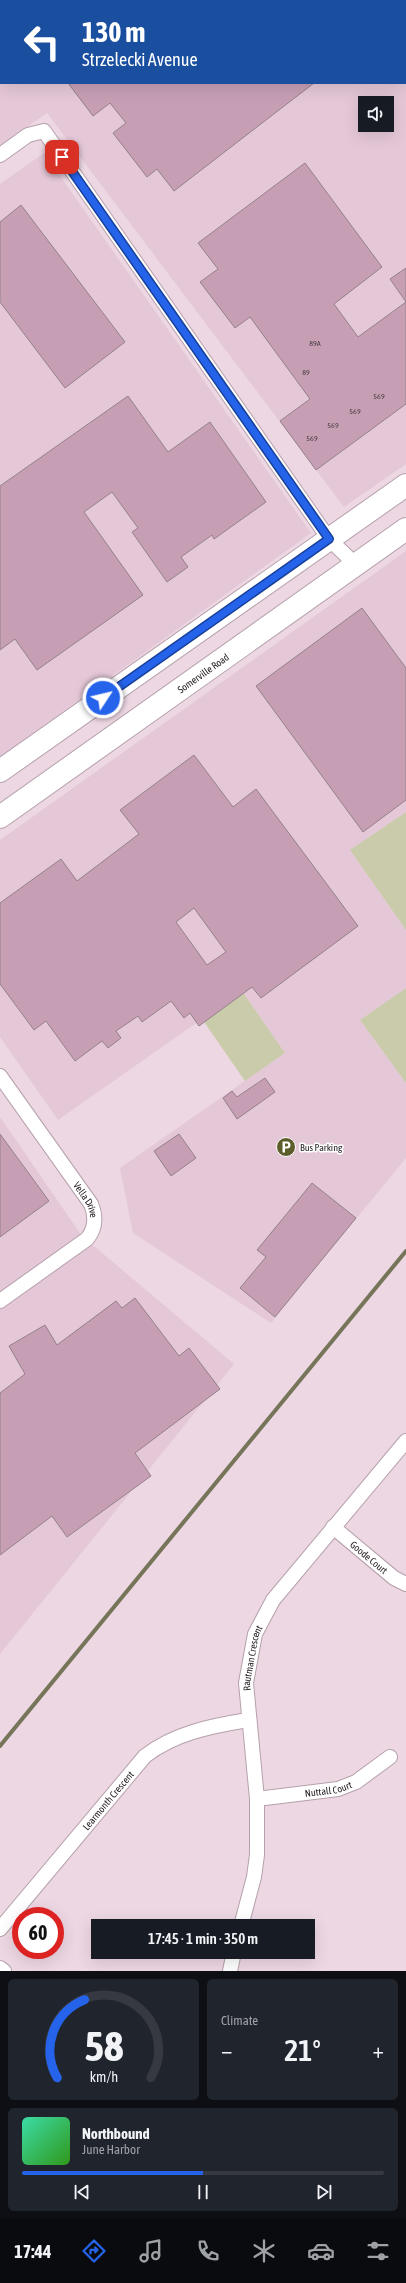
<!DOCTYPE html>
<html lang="en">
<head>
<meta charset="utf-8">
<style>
	:root { --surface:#171b24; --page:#20242c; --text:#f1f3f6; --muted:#9ea1a6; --line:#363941; --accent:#2563eb }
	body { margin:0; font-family:"Asap Condensed",sans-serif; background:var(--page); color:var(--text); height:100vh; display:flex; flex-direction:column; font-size:15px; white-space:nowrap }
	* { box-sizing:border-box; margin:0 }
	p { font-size:13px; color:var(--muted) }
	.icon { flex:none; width:22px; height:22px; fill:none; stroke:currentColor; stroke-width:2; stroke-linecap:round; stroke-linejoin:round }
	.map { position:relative; height:1971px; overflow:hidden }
	.drawer { display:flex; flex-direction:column; gap:8px; padding:8px; background:#0d0f14; flex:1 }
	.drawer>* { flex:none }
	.hud { position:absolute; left:0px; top:0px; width:406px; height:84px; box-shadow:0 4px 16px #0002; background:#1a4fa0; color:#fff; overflow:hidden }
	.buttons { position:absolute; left:358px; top:96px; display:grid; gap:8px }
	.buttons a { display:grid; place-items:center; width:36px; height:36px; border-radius:0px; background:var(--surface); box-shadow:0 4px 16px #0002; font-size:20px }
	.speed { position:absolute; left:12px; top:1907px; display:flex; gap:8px; font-size:20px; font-weight:700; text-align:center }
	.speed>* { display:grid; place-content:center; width:52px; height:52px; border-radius:50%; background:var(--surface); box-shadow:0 4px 16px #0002; line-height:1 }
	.speed .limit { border:6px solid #d22; background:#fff; color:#111 }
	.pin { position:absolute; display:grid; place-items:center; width:34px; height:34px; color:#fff; margin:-17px; border-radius:8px; box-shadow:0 2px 6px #0006 }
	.me { position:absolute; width:44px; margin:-22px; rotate:55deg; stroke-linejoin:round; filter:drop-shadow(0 0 3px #0008) }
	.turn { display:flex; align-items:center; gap:14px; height:84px; padding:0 16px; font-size:18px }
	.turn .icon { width:52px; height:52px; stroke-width:2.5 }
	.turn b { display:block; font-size:28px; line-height:34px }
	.big { font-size:30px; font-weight:600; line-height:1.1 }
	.drawer .widget { flex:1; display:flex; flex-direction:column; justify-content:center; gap:6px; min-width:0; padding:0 14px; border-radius:6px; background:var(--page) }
	.drawer .dial { align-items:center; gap:0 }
	.dial svg { height:104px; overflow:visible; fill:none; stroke:var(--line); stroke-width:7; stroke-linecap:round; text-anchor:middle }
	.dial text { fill:var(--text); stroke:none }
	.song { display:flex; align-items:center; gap:12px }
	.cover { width:48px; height:48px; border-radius:6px; background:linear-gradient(135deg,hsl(160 70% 55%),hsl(110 70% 35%)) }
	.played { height:4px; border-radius:2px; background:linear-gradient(90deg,var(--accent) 50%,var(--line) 50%) }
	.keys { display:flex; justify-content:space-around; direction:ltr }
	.heat { display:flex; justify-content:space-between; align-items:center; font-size:22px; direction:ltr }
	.drawer .tiles { flex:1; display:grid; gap:8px; grid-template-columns:1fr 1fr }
	.widget:last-child { grid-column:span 2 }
	.trip { position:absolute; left:91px; top:1919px; width:224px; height:40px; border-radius:0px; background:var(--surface); box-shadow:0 4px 16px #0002; font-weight:600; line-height:40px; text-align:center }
	.menu { display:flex; height:64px; justify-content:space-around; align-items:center; background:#090b0e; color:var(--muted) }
	.menu .icon { width:28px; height:28px }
	.menu .on { color:var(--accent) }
	.menu b { font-size:18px; color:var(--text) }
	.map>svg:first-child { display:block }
</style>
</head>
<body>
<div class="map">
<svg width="406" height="1971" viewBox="0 0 406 1971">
	<rect width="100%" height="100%" fill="#edd7e3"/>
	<!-- built -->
	<path fill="#e5c8d8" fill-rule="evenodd" d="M0 0H406V464L344 507 47 113 0 146ZM1 1H405V83H1ZM365 103H387V125H365Z
		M44 153 311 533 0 757V184Z
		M406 551V812L350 850 406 930V988L360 1020 406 1083V1158L271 1323 133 1233 120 1168 285 1053 242 991 58 1120 0 1037V840Z
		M0 1117 82 1236 234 1364 0 1654Z"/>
	<!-- green -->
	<path fill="#c9cbaa" d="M406 812V930L350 850Z
		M406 988V1083L360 1020Z
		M242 991 285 1053 245 1081 202 1019Z"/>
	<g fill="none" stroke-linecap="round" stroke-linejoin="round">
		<!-- stream -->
		<path stroke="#767559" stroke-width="4" d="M0 1746 406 1251"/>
	</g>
	<!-- building -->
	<path fill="#c79fb5" stroke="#94808b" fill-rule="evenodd" d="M68 83H314L174 191 157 169 147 177 113 133 126 123 110 103 93 116Z
		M305 163 382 267 334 304 358 337 406 302 390 279 406 268V404L316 470 280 421 310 399 250 317 235 328 200 282 218 269 198 243Z
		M21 205 125 342 65 388 0 302V222Z
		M128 396 168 452 210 422 266 502 214 539 212 535 181 557 188 567 167 582 132 532 138 528 112 492 84 512 143 595 37 670 15 639 0 650V486Z
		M362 608 406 668V800L363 832 256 686Z
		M194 755 233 807 256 789 358 926 261 998 252 987 199 1026 190 1013 184 1018 171 1001 142 1022 138 1016 116 1031 121 1038 108 1048 102 1041 75 1061 46 1021 34 1030 0 984V903L61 859 77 881 139 834 120 810ZM194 908 226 952 207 965 176 922Z
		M265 1078 275 1092 237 1119 223 1098 232 1091 237 1097Z
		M0 1134 49 1201 0 1237Z
		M179 1134 196 1158 171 1176 154 1151Z
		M312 1183 356 1218 275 1317 240 1288 266 1257 257 1250Z
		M135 1298 179 1356 189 1348 220 1389 135 1453 151 1476 67 1537 52 1516 0 1555V1393L25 1374 9 1346 45 1325 57 1345 116 1301 122 1308Z"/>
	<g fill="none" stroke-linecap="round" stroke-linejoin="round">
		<!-- street casing -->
		<g stroke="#b5a0ab" stroke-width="16">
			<g id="street">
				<path d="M0 155 28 135 44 131 329 539 356 565"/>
				<path id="s1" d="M0 1076 91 1204C96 1216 96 1228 87 1239L0 1301"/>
				<path id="s2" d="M333 1527 394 1578 406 1584"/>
				<path id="s3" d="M257 1799 338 1789 356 1782 390 1757"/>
				<path id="s4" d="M241 1926 254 1877 257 1855V1799L246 1683 255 1634 273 1600 406 1441"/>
				<path id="s5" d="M0 1929 145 1756C175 1733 211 1726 248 1720"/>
				<path d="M0 1968 4 1971"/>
				<path d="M230 1971 234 1952"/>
			</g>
		</g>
		<!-- primary casing -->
		<g stroke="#b5a0ab" stroke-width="24">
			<g id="primary">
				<path d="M0 771 406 485"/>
				<path id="s6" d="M0 817 406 529"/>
			</g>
		</g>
		<!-- street -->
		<use href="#street" stroke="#fff" stroke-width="14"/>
		<!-- primary -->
		<use href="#primary" stroke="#fff" stroke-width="22"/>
	</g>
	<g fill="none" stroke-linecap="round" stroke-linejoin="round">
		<!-- route casing -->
		<g stroke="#184099" stroke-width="10">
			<path id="route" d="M62 157 329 539 103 698"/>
		</g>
		<!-- route -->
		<use href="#route" stroke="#2563eb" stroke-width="7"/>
	</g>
	<!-- icons -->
	<defs>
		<g id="parking-disc" transform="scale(1)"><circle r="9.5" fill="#5c5d2b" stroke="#fff"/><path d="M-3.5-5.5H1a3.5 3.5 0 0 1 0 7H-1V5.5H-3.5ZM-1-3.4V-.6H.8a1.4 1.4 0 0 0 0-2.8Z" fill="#fff"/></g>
	</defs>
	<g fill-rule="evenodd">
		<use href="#parking-disc" x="286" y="1147"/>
	</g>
	<g text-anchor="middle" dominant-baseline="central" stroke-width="3" stroke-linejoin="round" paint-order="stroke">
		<!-- number labels -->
		<g font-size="8" fill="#4c3d45">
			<text x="315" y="343">89A</text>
			<text x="306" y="372">89</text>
			<text x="379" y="396">569</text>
			<text x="355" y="411">569</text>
			<text x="333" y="425">569</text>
			<text x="312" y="438">569</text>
		</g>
		<!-- street labels -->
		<g font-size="10" fill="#231c20" stroke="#fff">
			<text stroke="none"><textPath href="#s6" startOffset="249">Somerville Road</textPath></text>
			<text stroke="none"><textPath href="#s1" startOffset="151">Vella Drive</textPath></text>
			<text stroke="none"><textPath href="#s2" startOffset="47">Goode Court</textPath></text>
			<text stroke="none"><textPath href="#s4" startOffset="271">Rautman Crescent</textPath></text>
			<text stroke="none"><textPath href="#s3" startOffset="72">Nuttall Court</textPath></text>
			<text stroke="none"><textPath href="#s5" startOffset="168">Learmonth Crescent</textPath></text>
		</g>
		<!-- poi labels -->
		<g font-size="10" fill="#231c20" stroke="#fff" text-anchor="start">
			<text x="300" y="1147">Bus Parking</text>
		</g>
	</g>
</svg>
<div class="buttons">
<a><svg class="icon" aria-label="sound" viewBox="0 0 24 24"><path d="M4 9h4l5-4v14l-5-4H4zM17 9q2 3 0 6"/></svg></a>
</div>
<div class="speed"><div class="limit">60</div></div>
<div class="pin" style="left:62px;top:157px;background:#d93025"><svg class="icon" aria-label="arrive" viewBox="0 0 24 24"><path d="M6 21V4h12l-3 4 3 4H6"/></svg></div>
<svg class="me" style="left:103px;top:698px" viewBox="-20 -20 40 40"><circle r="17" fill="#2563eb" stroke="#fff" stroke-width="3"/><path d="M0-11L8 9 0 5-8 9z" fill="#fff"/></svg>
<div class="trip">17:45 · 1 min · 350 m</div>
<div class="hud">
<div class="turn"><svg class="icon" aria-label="left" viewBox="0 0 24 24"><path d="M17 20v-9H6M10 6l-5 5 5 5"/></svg><div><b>130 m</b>Strzelecki Avenue</div></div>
</div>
</div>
<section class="drawer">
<div class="tiles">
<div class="widget dial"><svg viewBox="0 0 100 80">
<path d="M14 69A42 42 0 1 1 86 69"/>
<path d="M14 69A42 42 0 0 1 35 9" stroke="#2563eb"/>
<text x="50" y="56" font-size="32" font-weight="700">58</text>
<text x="50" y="72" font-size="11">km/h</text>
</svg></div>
<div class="widget"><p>Climate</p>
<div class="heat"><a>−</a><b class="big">21°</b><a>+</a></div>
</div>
<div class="widget">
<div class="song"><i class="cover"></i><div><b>Northbound</b><p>June Harbor</p></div></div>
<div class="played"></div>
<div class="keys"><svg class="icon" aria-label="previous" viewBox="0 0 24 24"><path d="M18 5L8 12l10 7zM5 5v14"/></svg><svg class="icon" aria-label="pause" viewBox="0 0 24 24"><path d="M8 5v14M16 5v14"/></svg><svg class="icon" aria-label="next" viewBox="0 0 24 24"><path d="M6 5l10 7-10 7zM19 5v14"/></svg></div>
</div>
</div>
</section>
<nav class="menu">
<b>17:44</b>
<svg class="icon on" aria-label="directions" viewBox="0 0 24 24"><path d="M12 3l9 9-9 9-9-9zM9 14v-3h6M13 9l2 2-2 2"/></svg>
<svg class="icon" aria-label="music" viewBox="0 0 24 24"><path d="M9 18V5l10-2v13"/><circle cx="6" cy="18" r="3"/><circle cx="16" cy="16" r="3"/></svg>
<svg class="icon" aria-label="phone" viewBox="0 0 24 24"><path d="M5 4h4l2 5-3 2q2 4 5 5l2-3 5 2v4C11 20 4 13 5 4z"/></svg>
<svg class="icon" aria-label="climate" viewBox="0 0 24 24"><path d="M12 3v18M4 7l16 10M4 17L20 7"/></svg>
<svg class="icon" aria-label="car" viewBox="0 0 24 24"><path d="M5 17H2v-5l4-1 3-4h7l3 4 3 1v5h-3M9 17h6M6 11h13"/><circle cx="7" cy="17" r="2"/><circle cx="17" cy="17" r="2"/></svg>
<svg class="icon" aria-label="filters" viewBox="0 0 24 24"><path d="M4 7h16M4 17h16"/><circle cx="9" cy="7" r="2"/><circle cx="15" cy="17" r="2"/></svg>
</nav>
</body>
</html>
